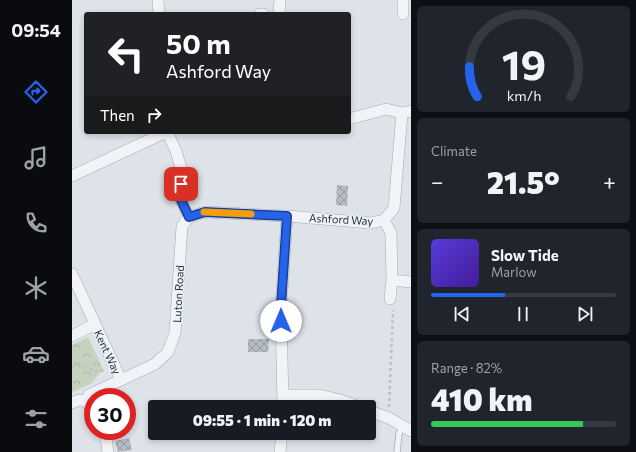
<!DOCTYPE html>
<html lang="en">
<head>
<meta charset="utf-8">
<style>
	:root { --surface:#171b24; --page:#20242c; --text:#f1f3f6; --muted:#9ea1a6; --line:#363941; --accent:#2563eb }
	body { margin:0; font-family:Commissioner,sans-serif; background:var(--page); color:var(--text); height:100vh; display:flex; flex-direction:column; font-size:15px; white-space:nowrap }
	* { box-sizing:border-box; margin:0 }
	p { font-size:13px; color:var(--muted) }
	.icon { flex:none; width:22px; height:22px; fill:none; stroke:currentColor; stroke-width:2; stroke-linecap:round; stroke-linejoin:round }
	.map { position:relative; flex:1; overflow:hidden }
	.panel { display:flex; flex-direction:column; gap:6px; padding:6px; background:#0d0f14; width:225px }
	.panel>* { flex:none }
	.banner { position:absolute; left:12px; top:12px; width:267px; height:122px; border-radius:4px; box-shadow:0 2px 6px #0003; background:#202124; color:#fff; overflow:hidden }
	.speed { position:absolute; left:12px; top:388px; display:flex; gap:8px; font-size:20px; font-weight:700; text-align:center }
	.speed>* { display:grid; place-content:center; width:52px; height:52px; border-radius:50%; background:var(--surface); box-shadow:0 2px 6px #0003; line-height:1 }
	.speed .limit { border:6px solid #d22; background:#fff; color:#111 }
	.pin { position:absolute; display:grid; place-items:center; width:34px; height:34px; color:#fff; margin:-17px; border-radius:8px; box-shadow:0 2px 6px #0006 }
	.me { position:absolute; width:44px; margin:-22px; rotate:0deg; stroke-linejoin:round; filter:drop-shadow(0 0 3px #0008) }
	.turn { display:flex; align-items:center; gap:14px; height:84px; padding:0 16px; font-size:18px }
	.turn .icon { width:52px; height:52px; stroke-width:2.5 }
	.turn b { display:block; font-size:28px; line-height:34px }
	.then { display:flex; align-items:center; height:38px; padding:0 16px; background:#0003; gap:8px; font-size:15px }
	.big { font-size:30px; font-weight:800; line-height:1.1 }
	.panel .tile { flex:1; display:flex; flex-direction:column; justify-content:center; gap:6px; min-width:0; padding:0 14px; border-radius:6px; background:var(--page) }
	.panel .dial { align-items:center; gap:0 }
	.dial svg { height:104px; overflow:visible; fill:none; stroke:var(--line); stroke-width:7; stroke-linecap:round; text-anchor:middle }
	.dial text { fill:var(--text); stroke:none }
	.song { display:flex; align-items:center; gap:12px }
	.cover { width:48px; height:48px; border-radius:6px; background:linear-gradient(135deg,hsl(250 70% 55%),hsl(260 70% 35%)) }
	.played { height:4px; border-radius:2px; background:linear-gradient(90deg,var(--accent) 40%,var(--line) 40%) }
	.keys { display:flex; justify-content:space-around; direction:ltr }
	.heat { display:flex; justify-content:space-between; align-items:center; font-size:22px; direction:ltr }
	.charge { height:6px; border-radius:3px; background:linear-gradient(90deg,#34c759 82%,var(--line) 0) }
	.trip { position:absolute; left:76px; top:400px; width:228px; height:40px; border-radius:4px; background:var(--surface); box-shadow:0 2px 6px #0003; font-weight:800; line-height:40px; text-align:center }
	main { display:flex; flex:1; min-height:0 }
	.tabs { display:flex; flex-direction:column; width:72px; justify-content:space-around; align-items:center; background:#090b0e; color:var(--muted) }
	.tabs .icon { width:28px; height:28px }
	.tabs .active { color:var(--accent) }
	.tabs b { font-size:18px; color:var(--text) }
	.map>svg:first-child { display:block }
</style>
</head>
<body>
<main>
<nav class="tabs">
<b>09:54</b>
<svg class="icon active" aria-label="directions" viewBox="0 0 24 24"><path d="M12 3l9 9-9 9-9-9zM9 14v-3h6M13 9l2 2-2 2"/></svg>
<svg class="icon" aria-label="music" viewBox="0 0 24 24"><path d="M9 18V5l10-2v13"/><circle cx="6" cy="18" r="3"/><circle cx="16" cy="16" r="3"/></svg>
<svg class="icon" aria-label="phone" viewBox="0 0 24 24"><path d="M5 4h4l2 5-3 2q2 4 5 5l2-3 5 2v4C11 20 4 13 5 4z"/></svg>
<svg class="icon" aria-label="climate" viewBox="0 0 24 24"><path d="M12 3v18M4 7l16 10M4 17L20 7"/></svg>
<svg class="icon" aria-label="car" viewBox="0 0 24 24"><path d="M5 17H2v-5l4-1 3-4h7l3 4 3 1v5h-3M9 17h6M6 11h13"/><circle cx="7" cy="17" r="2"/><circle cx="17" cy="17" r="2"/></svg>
<svg class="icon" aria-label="filters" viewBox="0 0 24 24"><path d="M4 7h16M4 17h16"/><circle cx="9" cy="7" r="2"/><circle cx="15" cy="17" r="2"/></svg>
</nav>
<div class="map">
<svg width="339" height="452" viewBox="0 0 339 452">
	<defs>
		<pattern id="forest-crowns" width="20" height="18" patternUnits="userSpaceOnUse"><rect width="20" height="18" fill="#c5d3be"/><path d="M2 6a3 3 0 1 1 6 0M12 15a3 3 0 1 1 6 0" fill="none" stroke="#a9b6a4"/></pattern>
		<pattern id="building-cross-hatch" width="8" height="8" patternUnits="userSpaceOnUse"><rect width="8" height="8" fill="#b5bcc6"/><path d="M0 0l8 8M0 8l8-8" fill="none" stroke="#9399a2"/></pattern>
	</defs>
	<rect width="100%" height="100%" fill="#dee3e9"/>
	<!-- forest -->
	<path fill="url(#forest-crowns)" d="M16 337 31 369 19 384 0 392V345Z"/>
	<!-- building -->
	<path fill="url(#building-cross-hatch)" d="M265 185 276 186 275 206 264 205Z
		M176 339H197L196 352H176Z
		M57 438 60 450 46 452 43 441Z"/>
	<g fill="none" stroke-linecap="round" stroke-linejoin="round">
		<!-- lane casing -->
		<g stroke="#a3aab3" stroke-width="7">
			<path id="lane" d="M325 452 327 434 330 426"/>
		</g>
		<!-- street casing -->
		<g stroke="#a3aab3" stroke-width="12">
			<path id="street" d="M86 0 87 14
				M188 14H191
				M207 14 208 0
				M331 14V0
				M277 119 314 109 330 113 339 111
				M95 132 104 151 109 168V200L117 217
				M0 176 94 132
				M117 217 133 212 215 216 299 223 312 220 322 208 330 113
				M312 220 319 233 320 280 318 299
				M0 274 49 380
				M320 280 339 282
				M0 336 23 324
				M211 395H247L268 400 287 407
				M0 403 7 400 15 401
				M211 407 209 306 215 216
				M297 411 317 418 339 431
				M21 413 15 401 17 395 83 364 96 352 103 333 110 226 117 217
				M30 431 34 437 36 452
				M208 452 210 433"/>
		</g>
		<!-- path -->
		<path stroke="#bcc1c7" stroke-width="2.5" stroke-dasharray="3 3" stroke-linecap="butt" d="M0 368 7 366 28 372 33 369
			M317 407 321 310"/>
		<!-- lane -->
		<use href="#lane" stroke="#f1f3f7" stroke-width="5.5"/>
		<!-- street -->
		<use href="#street" stroke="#f1f3f7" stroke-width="11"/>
	</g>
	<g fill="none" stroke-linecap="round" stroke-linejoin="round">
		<!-- route casing -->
		<g stroke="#184099" stroke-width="10">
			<path id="route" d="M109 184V200L117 217 133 212 215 216 209 306V321"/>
		</g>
		<!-- route -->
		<use href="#route" stroke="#2563eb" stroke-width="7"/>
		<!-- slow -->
		<path stroke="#f59e0b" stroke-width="7" d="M132 212 179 214"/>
	</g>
	<g text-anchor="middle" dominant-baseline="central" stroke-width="3" stroke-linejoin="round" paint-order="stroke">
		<!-- street labels -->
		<g font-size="11" fill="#263140" stroke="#edf2f6">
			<text transform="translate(269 219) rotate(3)">Ashford Way</text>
			<text transform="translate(106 294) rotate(-87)">Luton Road</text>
			<text transform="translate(36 352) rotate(65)">Kent Way</text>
		</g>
	</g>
</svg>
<div class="speed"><div class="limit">30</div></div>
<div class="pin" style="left:109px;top:184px;background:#d93025"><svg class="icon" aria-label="arrive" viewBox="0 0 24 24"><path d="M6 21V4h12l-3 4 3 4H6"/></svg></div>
<svg class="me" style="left:209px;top:321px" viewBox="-20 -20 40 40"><circle r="19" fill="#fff"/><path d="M0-13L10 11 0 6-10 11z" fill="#2563eb"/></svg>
<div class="trip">09:55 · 1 min · 120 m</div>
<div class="banner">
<div class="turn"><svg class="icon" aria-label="left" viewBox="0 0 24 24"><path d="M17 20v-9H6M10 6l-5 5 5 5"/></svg><div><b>50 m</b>Ashford Way</div></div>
<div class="then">Then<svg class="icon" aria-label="right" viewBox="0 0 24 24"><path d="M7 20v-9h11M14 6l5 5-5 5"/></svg></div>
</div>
</div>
<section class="panel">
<div class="tile dial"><svg viewBox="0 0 100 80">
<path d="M14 69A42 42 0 1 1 86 69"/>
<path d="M14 69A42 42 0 0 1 8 46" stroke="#2563eb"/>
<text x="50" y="56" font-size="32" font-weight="700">19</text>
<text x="50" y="72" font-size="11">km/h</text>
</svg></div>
<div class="tile"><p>Climate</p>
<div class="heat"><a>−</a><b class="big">21.5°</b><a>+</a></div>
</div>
<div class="tile">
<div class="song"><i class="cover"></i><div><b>Slow Tide</b><p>Marlow</p></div></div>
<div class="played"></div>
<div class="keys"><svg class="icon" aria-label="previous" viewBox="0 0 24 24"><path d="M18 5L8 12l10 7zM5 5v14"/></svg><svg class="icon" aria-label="pause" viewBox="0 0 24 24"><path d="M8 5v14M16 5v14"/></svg><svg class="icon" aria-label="next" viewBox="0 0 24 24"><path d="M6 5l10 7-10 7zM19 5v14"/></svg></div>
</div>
<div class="tile"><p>Range · 82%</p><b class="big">410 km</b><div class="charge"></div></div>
</section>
</main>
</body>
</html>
